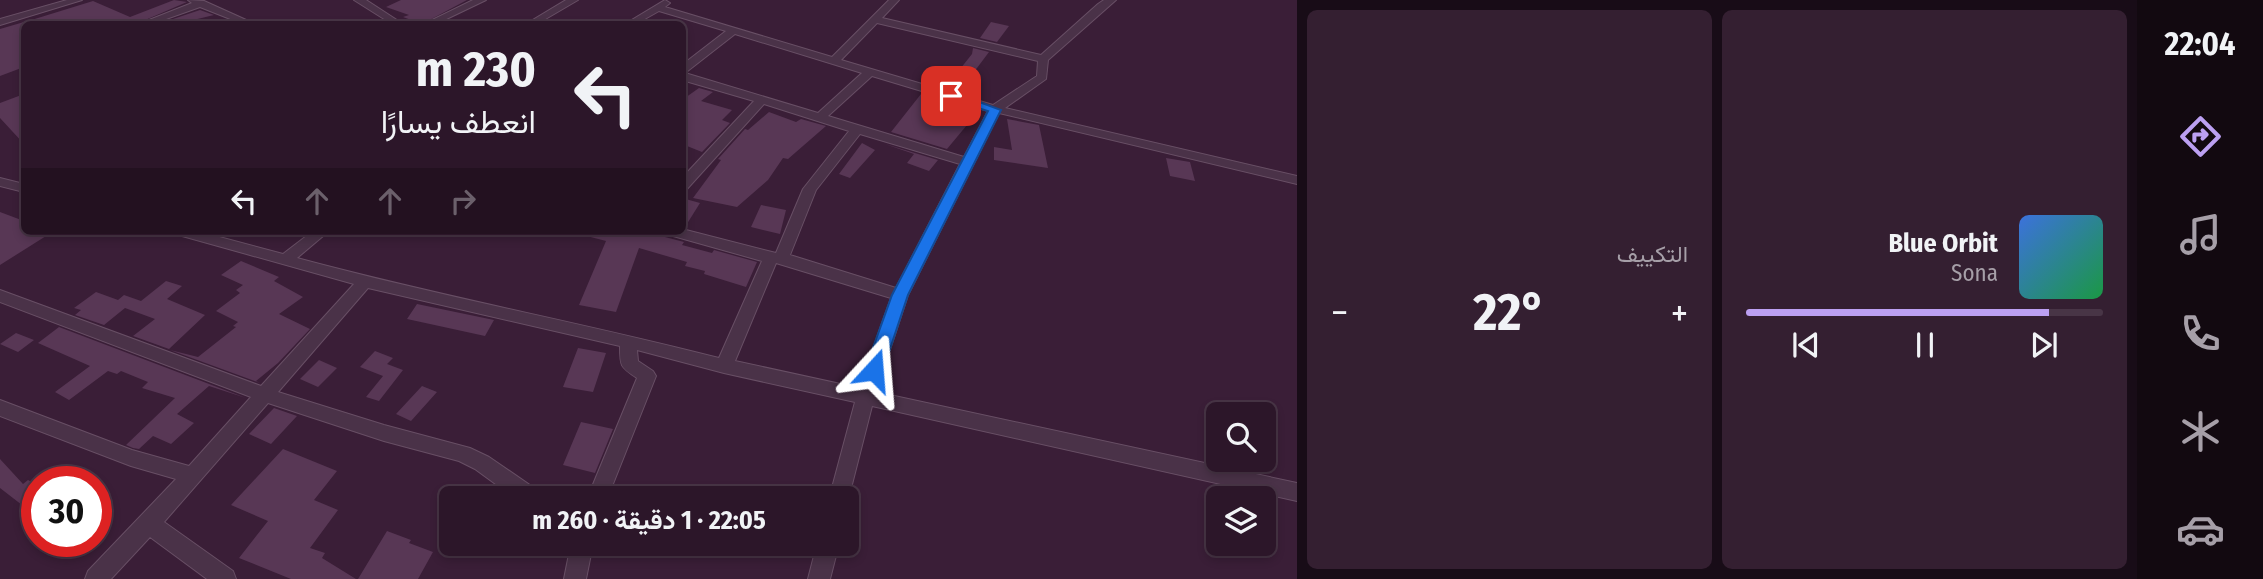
<!DOCTYPE html>
<html lang="ar">
<head>
<meta charset="utf-8">
<style>
	:root { --surface:#2c1629; --page:#341f31; --text:#f1f3f6; --muted:#a69fa8; --line:#483546; --accent:#bca0f2 }
	body { margin:0; font-family:"Fira Sans Condensed",Vazirmatn,sans-serif; background:var(--page); color:var(--text); direction:rtl; height:100vh; display:flex; flex-direction:column; font-size:26px; white-space:nowrap }
	* { box-sizing:border-box; margin:0 }
	p { font-size:23px; color:var(--muted) }
	.icon { flex:none; width:38px; height:38px; fill:none; stroke:currentColor; stroke-width:2; stroke-linecap:round; stroke-linejoin:round }
	.map { position:relative; flex:1; overflow:hidden; direction:ltr }
	.drawer { display:flex; flex-direction:column; gap:10px; padding:10px; background:#180c17; width:840px }
	.drawer>* { flex:none }
	.top-card { position:absolute; left:21px; top:21px; width:665px; height:214px; border-radius:10px; box-shadow:0 4px 10px #0003,0 0 0 2px var(--line); direction:rtl; background:#2c1629; color:var(--text); overflow:hidden }
	.buttons { position:absolute; left:1206px; top:402px; display:grid; gap:14px }
	.buttons a { display:grid; place-items:center; width:70px; height:70px; border-radius:10px; background:var(--surface); box-shadow:0 4px 10px #0003,0 0 0 2px var(--line); font-size:35px }
	.speed { position:absolute; left:21px; top:466px; display:flex; gap:14px; font-size:35px; font-weight:700; text-align:center }
	.speed>* { display:grid; place-content:center; width:91px; height:91px; border-radius:50%; background:var(--surface); box-shadow:0 4px 10px #0003,0 0 0 2px var(--line); line-height:1 }
	.speed .limit { border:10px solid #d22; background:#fff; color:#111 }
	.pin { position:absolute; display:grid; place-items:center; width:60px; height:60px; color:#fff; margin:-30px; border-radius:14px; box-shadow:0 4px 10px #0006 }
	.me { position:absolute; width:77px; margin:-38px; rotate:19deg; stroke-linejoin:round; filter:drop-shadow(0 0 5px #0008) }
	.turn { display:flex; align-items:center; gap:24px; height:147px; padding:0 35px; font-size:32px }
	.turn .icon { width:91px; height:91px; stroke-width:2.5 }
	.turn b { display:block; font-size:49px; line-height:60px }
	.lanes { display:flex; align-items:center; height:66px; padding:0 35px; background:#0003; justify-content:center; gap:35px; direction:ltr }
	.lanes .off { opacity:.35 }
	.big { font-size:52px; font-weight:700; line-height:1.1 }
	.drawer .card { flex:1; display:flex; flex-direction:column; justify-content:center; gap:10px; min-width:0; padding:0 24px; border-radius:10px; background:var(--page) }
	.song { display:flex; align-items:center; gap:21px }
	.cover { width:84px; height:84px; border-radius:10px; background:linear-gradient(135deg,hsl(220 70% 55%),hsl(140 70% 35%)) }
	.played { height:7px; border-radius:4px; background:linear-gradient(90deg,var(--accent) 85%,var(--line) 85%) }
	.keys { display:flex; justify-content:space-around; direction:ltr }
	.heat { display:flex; justify-content:space-between; align-items:center; font-size:38px; direction:ltr }
	.drawer .tiles { flex:1; display:grid; gap:10px; grid-template-columns:repeat(2,1fr) }
	.trip { position:absolute; left:439px; top:486px; width:420px; height:70px; border-radius:10px; background:var(--surface); box-shadow:0 4px 10px #0003,0 0 0 2px var(--line); font-weight:700; line-height:70px; text-align:center; direction:rtl }
	main { display:flex; flex:1; min-height:0 }
	.tabs { display:flex; flex-direction:column; width:126px; justify-content:space-around; align-items:center; background:#120910; color:var(--muted) }
	.tabs .icon { width:49px; height:49px }
	.tabs .on { color:var(--accent) }
	.tabs b { font-size:32px; color:var(--text) }
	.map>svg:first-child { display:block }
</style>
</head>
<body>
<main>
<nav class="tabs">
<b>22:04</b>
<svg class="icon on" aria-label="directions" viewBox="0 0 24 24"><path d="M12 3l9 9-9 9-9-9zM9 14v-3h6M13 9l2 2-2 2"/></svg>
<svg class="icon" aria-label="music" viewBox="0 0 24 24"><path d="M9 18V5l10-2v13"/><circle cx="6" cy="18" r="3"/><circle cx="16" cy="16" r="3"/></svg>
<svg class="icon" aria-label="phone" viewBox="0 0 24 24"><path d="M5 4h4l2 5-3 2q2 4 5 5l2-3 5 2v4C11 20 4 13 5 4z"/></svg>
<svg class="icon" aria-label="climate" viewBox="0 0 24 24"><path d="M12 3v18M4 7l16 10M4 17L20 7"/></svg>
<svg class="icon" aria-label="car" viewBox="0 0 24 24"><path d="M5 17H2v-5l4-1 3-4h7l3 4 3 1v5h-3M9 17h6M6 11h13"/><circle cx="7" cy="17" r="2"/><circle cx="17" cy="17" r="2"/></svg>
</nav>
<section class="drawer">
<div class="tiles">
<div class="card">
<div class="song"><i class="cover"></i><div><b>Blue Orbit</b><p>Sona</p></div></div>
<div class="played"></div>
<div class="keys"><svg class="icon" aria-label="previous" viewBox="0 0 24 24"><path d="M18 5L8 12l10 7zM5 5v14"/></svg><svg class="icon" aria-label="pause" viewBox="0 0 24 24"><path d="M8 5v14M16 5v14"/></svg><svg class="icon" aria-label="next" viewBox="0 0 24 24"><path d="M6 5l10 7-10 7zM19 5v14"/></svg></div>
</div>
<div class="card"><p>التكييف</p>
<div class="heat"><a>−</a><b class="big">22°</b><a>+</a></div>
</div>
</div>
</section>
<div class="map">
<svg width="1297" height="579" viewBox="0 0 1297 579">
	<rect width="100%" height="100%" fill="#3a1e37"/>
	<!-- building -->
	<path fill="#583755" d="M174 0 187 2 136 24H26L25 22 93 1 130 17Z
		M401 0H467L422 24 403 17 409 15 386 7Z
		M200 10 214 15 177 24H158Z
		M24 22V67L0 76V29Z
		M991 22 1009 26 997 42 980 38Z
		M973 48 989 52 959 92 945 88 972 54Z
		M699 88 713 92 701 101 732 110 722 120 730 123 702 152 682 144V100Z
		M24 94V144L0 118V103Z
		M921 94 952 103 942 119 967 125 947 149 891 132Z
		M769 112 796 122 801 119 826 126 788 159 783 158 768 180 737 207 693 198 721 160 718 159 745 129 748 130Z
		M1007 119 1039 125 1048 168 994 160V147L1012 150Z
		M862 143 875 150 850 178 839 174Z
		M885 144 938 160 929 171 907 163 914 154Z
		M1166 158 1190 162 1195 181 1170 176Z
		M682 198 700 203 685 227 682 226Z
		M761 205 786 210 780 234 751 227Z
		M0 212 24 221V231H54L0 265Z
		M584 231H661L665 237 684 242 682 245 712 253 714 250 757 262 746 287 704 274 705 271 685 266 687 262 639 248 616 312 579 305 606 241 583 235Z
		M241 261 279 277 274 281 303 297 279 314 310 329 278 363 256 381 260 383 170 350 198 357 236 327 233 326 238 322 216 311 240 293 236 290 243 285 221 275Z
		M166 281 182 286 167 299 205 315 169 349 133 336 155 319 125 308 104 325 75 315 81 310 74 308 96 292 118 300 124 295 141 301Z
		M417 304 494 320 485 336 407 319Z
		M59 327 246 398 209 386 177 414 194 423 171 444 153 436 139 449 133 448 126 445 175 398 142 388 148 382 121 371 117 374 108 371 69 400 55 392 90 366 38 343Z
		M16 333 34 340 18 352 0 344Z
		M578 348 606 353 593 392 563 387Z
		M375 351 393 358 387 364 403 370 379 401 366 397 383 376 360 367Z
		M319 360 337 368 318 387 300 379Z
		M422 386 437 392 411 421 396 414Z
		M274 408 297 416 271 444 249 434Z
		M581 422 613 429 595 473 563 465Z
		M283 449 337 471 314 500 338 510 310 548 325 553 322 558 356 579H291L239 558 268 521 231 505Z
		M0 459 23 484 28 480 37 485V494L22 505 0 488Z
		M387 531 411 540 409 543 433 552 418 579H358Z"/>
	<g fill="none" stroke-linecap="round" stroke-linejoin="round">
		<!-- street casing -->
		<g stroke="#684f65" stroke-width="2">
			<path id="street" d="M67 0H82L0 25V19Z
				M188 0 204 1 255 24H243L200 7 152 24H139L192 3Z
				M354 0H366L403 24H392Z
				M473 0H486L436 24H424Z
				M566 0H578L537 24H526Z
				M665 0 670 3 665 7 832 57 889 0H899L882 18 1041 55 1098 4 1104 0H1116L1048 60 1046 79 1005 108 1297 176V184L999 113 908 295 876 392 1297 483V501L872 406 847 504V499H829L855 402 724 373 637 350 638 361 653 371 656 376 607 499H587L637 378C620 367 620 366 620 346L368 288 278 392 384 425 470 448 489 457 540 492 543 499H516L475 469 459 461 384 441 268 403 164 522 233 571 236 579H207L150 537 111 579H85L88 571 176 479 131 466 0 416V400L132 450 189 466 251 397 0 302V290L261 386 354 284 175 234 173 231H197L283 254 313 231H329L297 258C437 296 579 322 719 358L762 261 666 234 664 231 682 229 776 253 803 189 849 131 764 104 687 189 682 190V178L754 101 682 80V65L726 31 659 11 636 24H625ZM877 23 1038 61 1037 76 993 105 841 60ZM735 34 862 73 818 113 685 73ZM872 76 988 111 964 157 828 116ZM860 134 960 164 896 288 790 255 816 190ZM776 263 891 298 859 388 735 361Z
				M0 178 24 184V192L0 186Z
				M571 544H593L586 579H564Z
				M817 544H839L830 579H808Z"/>
		</g>
		<!-- street -->
		<use href="#street" fill="#4a3248" fill-rule="evenodd"/>
	</g>
	<!-- route -->
	<path fill="#1a73e8" stroke="#114b97" stroke-width="2" d="M946 93H955L1001 110 908 295 883 370 880 375H868L865 370 892 295 988 111 946 98Z"/>
</svg>
<div class="buttons">
<a><svg class="icon" aria-label="search" viewBox="0 0 24 24"><circle cx="10" cy="10" r="6"/><path d="M15 15l6 6"/></svg></a>
<a><svg class="icon" aria-label="layers" viewBox="0 0 24 24"><path d="M12 4l9 5-9 5-9-5zM3 14l9 5 9-5"/></svg></a>
</div>
<div class="speed"><div class="limit">30</div></div>
<div class="pin" style="left:951px;top:96px;background:#d93025"><svg class="icon" aria-label="arrive" viewBox="0 0 24 24"><path d="M6 21V4h12l-3 4 3 4H6"/></svg></div>
<svg class="me" style="left:874px;top:370px" viewBox="-20 -20 40 40"><path d="M0-17L14 15 0 8-14 15z" fill="#1a73e8" stroke="#fff" stroke-width="4"/></svg>
<div class="trip">22:05 · 1 دقيقة · 260 m</div>
<div class="top-card">
<div class="turn"><svg class="icon" aria-label="left" viewBox="0 0 24 24"><path d="M17 20v-9H6M10 6l-5 5 5 5"/></svg><div><b>230 m</b>انعطف يسارًا</div></div>
<div class="lanes"><svg class="icon" aria-label="left" viewBox="0 0 24 24"><path d="M17 20v-9H6M10 6l-5 5 5 5"/></svg><svg class="icon off" aria-label="ahead" viewBox="0 0 24 24"><path d="M12 20V5M6 11l6-6 6 6"/></svg><svg class="icon off" aria-label="ahead" viewBox="0 0 24 24"><path d="M12 20V5M6 11l6-6 6 6"/></svg><svg class="icon off" aria-label="right" viewBox="0 0 24 24"><path d="M7 20v-9h11M14 6l5 5-5 5"/></svg></div>
</div>
</div>
</main>
</body>
</html>
